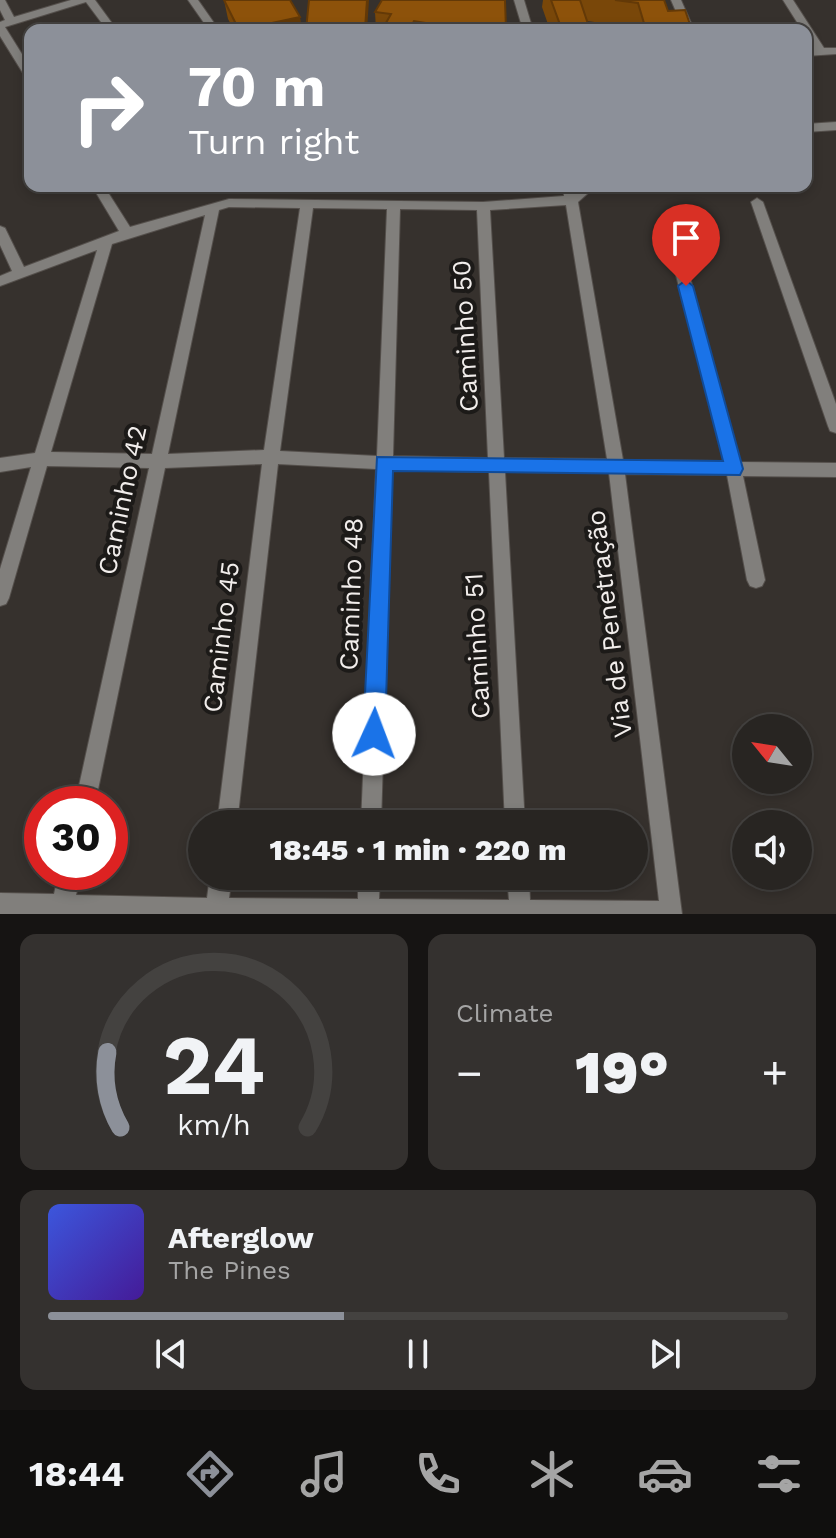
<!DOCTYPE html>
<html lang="en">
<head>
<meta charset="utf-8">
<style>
	:root { --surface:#282522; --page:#34312f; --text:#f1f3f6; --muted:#a5a5a5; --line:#444240; --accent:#8c9099 }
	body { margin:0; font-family:"Work Sans",sans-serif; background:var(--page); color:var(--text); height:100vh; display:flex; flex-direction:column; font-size:30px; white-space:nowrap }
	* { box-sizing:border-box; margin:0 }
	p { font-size:26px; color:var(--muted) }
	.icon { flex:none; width:44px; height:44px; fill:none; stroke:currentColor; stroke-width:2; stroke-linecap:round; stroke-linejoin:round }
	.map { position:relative; height:914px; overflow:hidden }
	.drawer { display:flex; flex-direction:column; gap:20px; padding:20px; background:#161413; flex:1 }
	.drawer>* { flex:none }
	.banner { position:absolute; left:24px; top:24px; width:788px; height:168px; border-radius:16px; box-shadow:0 4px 12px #0003,0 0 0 2px var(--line); background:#8c9099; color:#fff; overflow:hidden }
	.needle { width:52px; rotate:300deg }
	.fabs { position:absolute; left:732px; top:714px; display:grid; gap:16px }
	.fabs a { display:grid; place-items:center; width:80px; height:80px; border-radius:50%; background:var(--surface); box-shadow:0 4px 12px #0003,0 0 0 2px var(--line); font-size:40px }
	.speed { position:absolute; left:24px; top:786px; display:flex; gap:16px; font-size:40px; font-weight:700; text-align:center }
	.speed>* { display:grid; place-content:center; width:104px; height:104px; border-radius:50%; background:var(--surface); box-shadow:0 4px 12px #0003,0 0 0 2px var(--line); line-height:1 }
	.speed .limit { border:12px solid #d22; background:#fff; color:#111 }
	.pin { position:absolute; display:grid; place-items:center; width:68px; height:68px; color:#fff; margin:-82px -34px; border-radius:50% 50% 50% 0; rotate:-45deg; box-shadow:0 0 8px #0007 }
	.pin .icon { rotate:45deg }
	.me { position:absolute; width:88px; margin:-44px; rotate:2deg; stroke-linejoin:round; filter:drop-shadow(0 0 6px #0008) }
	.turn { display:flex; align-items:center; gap:28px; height:168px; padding:0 32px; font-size:36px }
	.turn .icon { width:104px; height:104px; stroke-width:2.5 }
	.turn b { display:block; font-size:56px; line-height:68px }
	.big { font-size:60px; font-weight:800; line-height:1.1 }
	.drawer .card { flex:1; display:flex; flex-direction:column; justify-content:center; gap:12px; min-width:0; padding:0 28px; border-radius:16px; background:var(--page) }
	.drawer .dial { align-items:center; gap:0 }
	.dial svg { height:208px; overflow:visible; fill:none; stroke:var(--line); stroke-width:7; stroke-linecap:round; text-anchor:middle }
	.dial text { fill:var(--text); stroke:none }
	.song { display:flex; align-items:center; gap:24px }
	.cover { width:96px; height:96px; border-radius:12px; background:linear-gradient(135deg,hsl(230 70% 55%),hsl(260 70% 35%)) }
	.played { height:8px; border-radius:4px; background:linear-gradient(90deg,var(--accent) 40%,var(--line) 40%) }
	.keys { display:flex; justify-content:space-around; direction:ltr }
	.heat { display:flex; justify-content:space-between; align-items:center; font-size:44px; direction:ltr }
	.drawer .tiles { flex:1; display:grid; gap:20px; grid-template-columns:1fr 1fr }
	.card:last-child { grid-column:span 2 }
	.trip { position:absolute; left:188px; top:810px; width:460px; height:80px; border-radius:40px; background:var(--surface); box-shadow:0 4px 12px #0003,0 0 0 2px var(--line); font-weight:800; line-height:80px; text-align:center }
	.menu { display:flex; height:128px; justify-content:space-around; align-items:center; background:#100f0e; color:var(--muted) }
	.menu .icon { width:56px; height:56px }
	.menu .active { color:var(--accent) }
	.menu b { font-size:36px; color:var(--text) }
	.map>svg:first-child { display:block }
</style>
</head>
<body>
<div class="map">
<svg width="836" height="914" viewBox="0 0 836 914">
	<rect width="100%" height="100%" fill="#36312d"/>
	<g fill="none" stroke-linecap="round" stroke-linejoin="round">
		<!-- minor casing -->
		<g stroke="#544f4b" stroke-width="2">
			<path id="minor" d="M0 0H5L14 17 71 0H95L117 30H107L86 2 5 27 30 67V79L26 78 0 36V22L5 20 0 10Z
				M188 0H198L219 30H209Z
				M514 0H524L533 30H523Z
				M671 0H681L694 30H684Z
				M783 0H793L824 48H836V54L806 56V50L814 49 806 37V30H802Z
				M836 122V130L806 132V124Z
				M92 186H104L130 227 229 199 483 202 564 196 563 186H575L576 190 582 186H596L578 202 623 460 724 461 663 225 665 222H675L740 462 836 463V477L743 476 765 580 762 586 756 588 750 586 747 580 727 475 625 474 682 914H0V893L54 894 59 872H81L76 895 207 898 210 876H232L229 898 358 899V876H380L379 899 509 900 507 876H529L530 900 659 901 609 473 505 472 525 824H505L489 472 392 470 381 824H361L376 469 278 464 237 824H217L262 464 165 468 95 804H75L149 468 47 466 9 598 6 604 0 606V569L31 467 0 472V458L35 453 97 250 0 286V276L12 271 0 245V226L5 228 24 267 119 231ZM566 205 607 459 504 458 490 210ZM229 207 300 208 264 450 168 454 219 210ZM313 208 387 209 377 456 280 451ZM400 209 477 210 488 458 393 456ZM205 215 152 454 51 452 112 244Z
				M757 198 763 202 836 404V433L830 431 828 426 751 202Z"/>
		</g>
		<!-- minor -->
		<use href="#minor" fill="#817f7c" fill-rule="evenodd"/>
	</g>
	<!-- wall -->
	<path fill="#794709" d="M224 0 300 17 301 30H234L228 19Z
		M543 0H664L668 11 692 30H633L632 27 587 21 590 30H550L542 7Z
		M375 12 506 30H376Z"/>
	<!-- shaded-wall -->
	<path fill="#633907" d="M367 0H369L367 30H365Z
		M300 17 301 30H242Z"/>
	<!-- building -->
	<path fill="#8d520a" stroke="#633907" stroke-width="2" d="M224 0H290L300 17 239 30Z
		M309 0H367L365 29 306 30Z
		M382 0H505L506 30H469L414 21 409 30H382L391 14 375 12Z
		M551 0H580L590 30H562Z
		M615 0H664L668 11 685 10 692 30H646L638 3Z"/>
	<!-- route -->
	<path fill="#1a73e8" stroke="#114b97" stroke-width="2" d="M686 280 693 286 743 469 740 475 393 471 385 734 382 742 374 745 366 742 363 734 377 457 723 461 678 286Z"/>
	<g text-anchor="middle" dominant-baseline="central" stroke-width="8" stroke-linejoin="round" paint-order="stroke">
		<!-- street labels -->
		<g font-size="26" fill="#f1edeb" stroke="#1c1a18">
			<text transform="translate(465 336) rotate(-93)">Caminho 50</text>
			<text transform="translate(122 500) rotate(-78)">Caminho 42</text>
			<text transform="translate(351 594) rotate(-88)">Caminho 48</text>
			<text transform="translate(609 624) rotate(-97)">Via de Penetração</text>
			<text transform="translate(221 637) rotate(-83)">Caminho 45</text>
			<text transform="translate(477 646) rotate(-93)">Caminho 51</text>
		</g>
	</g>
</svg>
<div class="fabs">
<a><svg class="needle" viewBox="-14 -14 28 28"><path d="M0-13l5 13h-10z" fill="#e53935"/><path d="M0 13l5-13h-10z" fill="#a5a5a5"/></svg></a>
<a><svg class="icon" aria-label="sound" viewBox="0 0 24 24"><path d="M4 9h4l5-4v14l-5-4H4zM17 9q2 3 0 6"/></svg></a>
</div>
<div class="speed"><div class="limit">30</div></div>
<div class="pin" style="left:686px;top:286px;background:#d93025"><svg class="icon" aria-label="arrive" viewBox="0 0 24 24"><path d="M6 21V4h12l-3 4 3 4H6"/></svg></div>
<svg class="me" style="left:374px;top:734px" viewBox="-20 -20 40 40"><circle r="19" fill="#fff"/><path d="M0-13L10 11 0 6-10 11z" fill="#1a73e8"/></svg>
<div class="trip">18:45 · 1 min · 220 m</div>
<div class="banner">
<div class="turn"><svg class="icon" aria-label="right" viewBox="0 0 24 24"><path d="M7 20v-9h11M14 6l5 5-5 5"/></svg><div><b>70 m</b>Turn right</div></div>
</div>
</div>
<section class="drawer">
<div class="tiles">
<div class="card dial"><svg viewBox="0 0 100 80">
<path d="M14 69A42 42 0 1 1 86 69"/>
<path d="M14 69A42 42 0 0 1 9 40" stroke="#8c9099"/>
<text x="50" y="56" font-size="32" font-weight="700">24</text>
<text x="50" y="72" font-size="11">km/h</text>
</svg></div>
<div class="card"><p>Climate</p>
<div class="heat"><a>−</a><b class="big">19°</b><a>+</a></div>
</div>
<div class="card">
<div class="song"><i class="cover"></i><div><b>Afterglow</b><p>The Pines</p></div></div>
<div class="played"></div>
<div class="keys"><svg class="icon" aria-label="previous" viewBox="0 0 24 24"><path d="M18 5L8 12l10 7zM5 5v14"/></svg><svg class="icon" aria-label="pause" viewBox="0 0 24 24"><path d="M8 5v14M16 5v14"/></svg><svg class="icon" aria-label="next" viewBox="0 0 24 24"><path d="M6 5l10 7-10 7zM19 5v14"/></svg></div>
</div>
</div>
</section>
<nav class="menu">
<b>18:44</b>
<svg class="icon active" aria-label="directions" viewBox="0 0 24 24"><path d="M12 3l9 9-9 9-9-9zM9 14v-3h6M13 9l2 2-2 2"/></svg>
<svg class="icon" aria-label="music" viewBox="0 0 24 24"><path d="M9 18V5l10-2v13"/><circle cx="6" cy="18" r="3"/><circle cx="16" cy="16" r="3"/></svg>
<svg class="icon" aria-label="phone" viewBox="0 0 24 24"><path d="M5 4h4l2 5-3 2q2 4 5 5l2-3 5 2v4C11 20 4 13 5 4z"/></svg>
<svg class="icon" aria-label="climate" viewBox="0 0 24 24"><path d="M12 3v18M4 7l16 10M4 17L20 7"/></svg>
<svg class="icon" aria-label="car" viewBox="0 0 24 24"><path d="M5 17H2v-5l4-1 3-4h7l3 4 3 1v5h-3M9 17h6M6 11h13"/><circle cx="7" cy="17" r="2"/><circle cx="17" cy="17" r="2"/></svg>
<svg class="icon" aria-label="filters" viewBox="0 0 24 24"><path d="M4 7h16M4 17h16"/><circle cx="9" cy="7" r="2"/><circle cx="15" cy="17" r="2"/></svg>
</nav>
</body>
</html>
